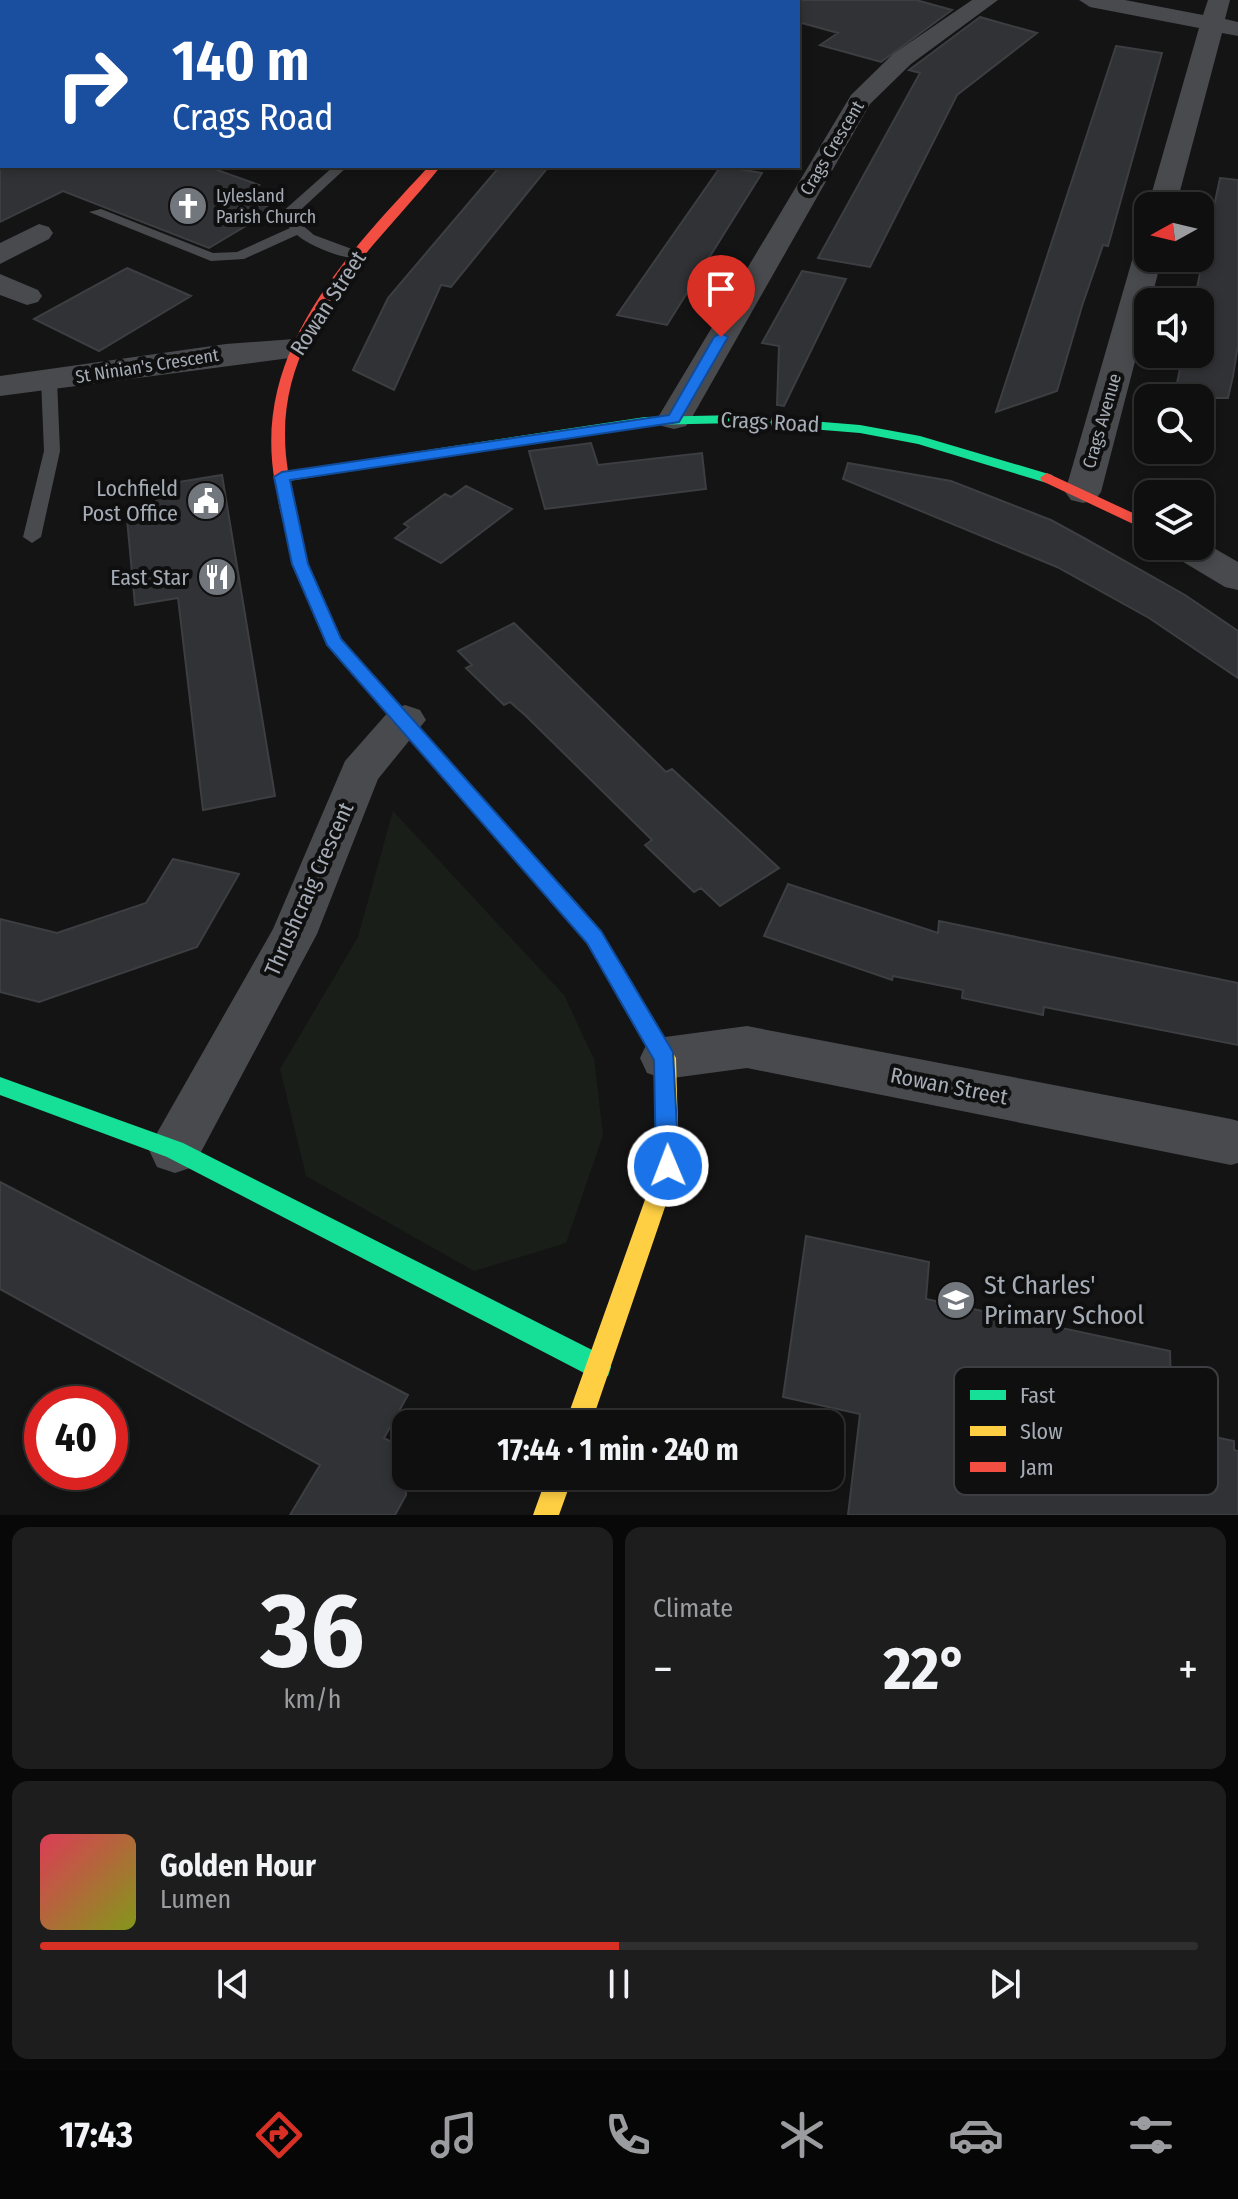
<!DOCTYPE html>
<html lang="en">
<head>
<meta charset="utf-8">
<style>
	:root { --surface:#0f0f10; --page:#1d1d1e; --text:#f1f3f6; --muted:#9b9c9f; --line:#2f2f30; --accent:#d93025 }
	body { margin:0; font-family:"Fira Sans Condensed",sans-serif; background:var(--page); color:var(--text); height:100vh; display:flex; flex-direction:column; font-size:30px; white-space:nowrap }
	* { box-sizing:border-box; margin:0 }
	p { font-size:26px; color:var(--muted) }
	.icon { flex:none; width:44px; height:44px; fill:none; stroke:currentColor; stroke-width:2; stroke-linecap:round; stroke-linejoin:round }
	.map { position:relative; height:1515px; overflow:hidden }
	.side { display:flex; flex-direction:column; gap:12px; padding:12px; background:#080809; flex:1 }
	.side>* { flex:none }
	.hud { position:absolute; left:0px; top:0px; width:800px; height:168px; box-shadow:0 4px 12px #0003,0 0 0 2px var(--line); background:#1a4fa0; color:#fff; overflow:hidden }
	.needle { width:52px; rotate:262deg }
	.controls { position:absolute; left:1134px; top:192px; display:grid; gap:16px }
	.controls a { display:grid; place-items:center; width:80px; height:80px; border-radius:16px; background:var(--surface); box-shadow:0 4px 12px #0003,0 0 0 2px var(--line); font-size:40px }
	.speed { position:absolute; left:24px; top:1386px; display:flex; gap:16px; font-size:40px; font-weight:700; text-align:center }
	.speed>* { display:grid; place-content:center; width:104px; height:104px; border-radius:50%; background:var(--surface); box-shadow:0 4px 12px #0003,0 0 0 2px var(--line); line-height:1 }
	.speed .limit { border:12px solid #d22; background:#fff; color:#111 }
	.pin { position:absolute; display:grid; place-items:center; width:68px; height:68px; color:#fff; margin:-82px -34px; border-radius:50% 50% 50% 0; rotate:-45deg; box-shadow:0 0 8px #0007 }
	.pin .icon { rotate:45deg }
	.me { position:absolute; width:88px; margin:-44px; rotate:359deg; stroke-linejoin:round; filter:drop-shadow(0 0 6px #0008) }
	.turn { display:flex; align-items:center; gap:28px; height:168px; padding:0 40px; font-size:36px }
	.turn .icon { width:104px; height:104px; stroke-width:2.5 }
	.turn b { display:block; font-size:56px; line-height:68px }
	.big { font-size:60px; font-weight:700; line-height:1.1 }
	.side .tile { flex:1; display:flex; flex-direction:column; justify-content:center; gap:12px; min-width:0; padding:0 28px; border-radius:16px; background:var(--page) }
	.side .dial { align-items:center; gap:0 }
	.dial b { font-size:104px; line-height:1 }
	.song { display:flex; align-items:center; gap:24px }
	.cover { width:96px; height:96px; border-radius:12px; background:linear-gradient(135deg,hsl(350 70% 55%),hsl(70 70% 35%)) }
	.played { height:8px; border-radius:4px; background:linear-gradient(90deg,var(--accent) 50%,var(--line) 50%) }
	.keys { display:flex; justify-content:space-around; direction:ltr }
	.heat { display:flex; justify-content:space-between; align-items:center; font-size:44px; direction:ltr }
	.side .tiles { flex:1; display:grid; gap:12px; grid-template-columns:1fr 1fr }
	.tile:last-child { grid-column:span 2 }
	.trip { position:absolute; left:392px; top:1410px; width:452px; height:80px; border-radius:16px; background:var(--surface); box-shadow:0 4px 12px #0003,0 0 0 2px var(--line); font-weight:700; line-height:80px; text-align:center }
	.dock { display:flex; height:128px; justify-content:space-around; align-items:center; background:#060606; color:var(--muted) }
	.dock .icon { width:56px; height:56px }
	.dock .on { color:var(--accent) }
	.dock b { font-size:36px; color:var(--text) }
	.map>svg:first-child { display:block }
</style>
</head>
<body>
<div class="map">
<svg width="1238" height="1515" viewBox="0 0 1238 1515">
	<rect width="100%" height="100%" fill="#141415"/>
	<!-- green -->
	<path fill="#191e19" d="M393 811 564 995 594 1059 603 1135 566 1243 474 1271 306 1176 280 1069 358 937Z"/>
	<!-- building -->
	<path fill="#313235" stroke="#3c3e41" stroke-width="2" d="M764 0H916L952 10 881 62 820 45 838 33 798 22V2Z
		M980 17 1037 33 957 95 870 267 818 258 920 73 909 70Z
		M1116 46 1162 53 1108 246 1103 245 1082 306 1057 391 996 412Z
		M0 166H206L259 185 240 197 274 209 209 248 63 191 0 222Z
		M500 166H549L451 287 441 285 394 390 353 370 388 298Z
		M721 166 762 173 667 325 617 315Z
		M1220 178 1238 180V345L1233 376 1228 398H1174L1183 354H1200V302H1194Z
		M127 268 191 296 99 351 34 319Z
		M802 271 846 279 784 406 777 405 779 346 762 343Z
		M591 443 598 465 702 453 706 489 545 509 529 451Z
		M848 463 951 481 1051 520 1084 538 1185 595 1238 631V678L1149 618 1057 567 843 479Z
		M222 475 275 796 203 810 178 598 135 605 127 519 158 514 154 486Z
		M466 486 512 509 441 563 395 538 409 527 404 524 445 494 451 497Z
		M514 623 666 772 672 769 779 868 720 906 701 888 694 892 645 845 652 840 525 715 510 702 504 705 466 668 472 665 458 651Z
		M173 859 239 874 197 947 39 1002 0 992V919L57 933 146 903Z
		M788 884 938 933 939 921 1238 983V1045L1044 1007 1043 1015 962 998 963 990 893 976 892 980 764 936Z
		M0 1182 408 1395 384 1438 406 1450V1495L395 1515H290L320 1465 0 1289Z
		M806 1236 929 1262 926 1299 1170 1351 1172 1428 1234 1441V1450L1238 1451V1515H848L860 1414 783 1397Z"/>
	<g fill="none" stroke-linecap="round" stroke-linejoin="round">
		<!-- lane -->
		<path fill="#484a4d" fill-rule="evenodd" d="M334 166H348L293 217 314 235 360 252V258C343 260 310 246 297 235L244 259 211 261 89 212 101 209 213 253 237 252 290 228 278 217 280 214Z
			M49 375 57 380 60 451 41 537 32 543 23 537 44 451 41 380Z"/>
		<!-- street -->
		<path fill="#484a4d" fill-rule="evenodd" d="M972 0H998L911 64 870 104 691 419 686 426 674 429 662 426 657 419 851 95 893 54Z
			M1079 0H1125L1203 15 1208 0H1230L1225 19 1238 22V36L1222 33 1176 206H1148L1199 28 1090 7Z
			M0 25H2V39H0Z
			M2 127V143L0 144V128Z
			M39 224 49 227 53 233 49 239 0 264V243Z
			M1148 248V258H1162L1101 492 1095 500 1083 503 1071 500 1065 492 1133 257 1138 251Z
			M0 274 38 290 42 296 38 302 27 305 0 295Z
			M294 339 305 342 310 349 305 356 0 396V376L226 344Z
			M1200 540 1238 562V590L1225 587 1170 554 1165 546H1200Z
			M405 705 420 710 426 720 378 779 317 934 193 1167 175 1173 157 1167 149 1150 157 1133 273 929 345 761 390 710Z
			M747 1026 1231 1119 1238 1121V1163L1231 1165 747 1068 665 1079 647 1073 640 1058 647 1043 665 1037Z"/>
		<!-- fast -->
		<path fill="#16e098" fill-rule="evenodd" d="M738 415 860 425 920 436 1052 475 1054 478 1047 483 918 444 860 433 738 423 645 425 282 482 275 477 282 472 645 417Z
			M292 522 300 527 308 564 340 639 576 902 579 908 576 914 569 916 562 914 327 645 292 564 284 527Z
			M0 1077 183 1143 608 1358 611 1367 608 1376 599 1379 590 1376 167 1157 0 1095Z"/>
		<!-- slow -->
		<path fill="#ffcf43" fill-rule="evenodd" d="M569 900 576 902 601 931 676 1058 679 1166 591 1424H565L657 1166 654 1059 587 943 562 914 559 908 562 902Z
			M547 1476H573L559 1515H533Z"/>
		<!-- jam -->
		<path fill="#f24e42" fill-rule="evenodd" d="M623 0H636L622 2Z
			M429 166H441C376 247 284 323 285 436 285 467 293 497 300 527L292 532 287 530C280 517 278 498 275 483 251 351 347 255 429 166Z
			M1047 473 1148 520V531L1042 481 1040 478Z"/>
	</g>
	<!-- route -->
	<path fill="#1a73e8" stroke="#114b97" stroke-width="2" d="M721 333 728 337 679 422 290 480 308 564 341 639 601 931 673 1052 679 1166 676 1174 668 1177 660 1174 656 1166 654 1060 587 943 327 645 292 564 274 477 282 472 669 415 714 337Z"/>
	<!-- icons -->
	<defs>
		<g id="church-disc" transform="scale(2)"><circle r="9.5" fill="#72777e" stroke="#0f0f10"/><path d="M-1.2-6h2.4v3.5h3.3v2.4h-3.3V6h-2.4V-.1h-3.3v-2.4h3.3Z" fill="#fff"/></g>
		<g id="civic-disc" transform="scale(2)"><circle r="9.5" fill="#72777e" stroke="#0f0f10"/><path d="M-.6-6.5H3V-4.5H.6V-3L4-1V1h2V6H-6V1h2V-1L-.6-3ZM-1.2 2.5V6h2.4V2.5Z" fill="#fff"/></g>
		<g id="restaurant-disc" transform="scale(2)"><circle r="9.5" fill="#72777e" stroke="#0f0f10"/><path d="M-5-6h1v4h1v-4h1v4h1v-4h1v5L-1.5 .5V6h-2V.5L-5-1ZM5-6V6H3V1.5H1.5Q1.5-4 5-6Z" fill="#fff"/></g>
		<g id="school-disc" transform="scale(2)"><circle r="9.5" fill="#72777e" stroke="#0f0f10"/><path d="M0-5L7-2L0 1L-7-2ZM-4 1L0 2.5L4 1V4Q0 6-4 4Z" fill="#fff"/></g>
	</defs>
	<g fill-rule="evenodd">
		<use href="#church-disc" x="188" y="206"/>
		<use href="#civic-disc" x="206" y="501"/>
		<use href="#restaurant-disc" x="217" y="577"/>
		<use href="#school-disc" x="956" y="1300"/>
	</g>
	<g text-anchor="middle" dominant-baseline="central" stroke-width="8" stroke-linejoin="round" paint-order="stroke">
		<!-- far-street labels -->
		<g font-size="18" fill="#a5acb6" stroke="#0f0f10">
			<text transform="translate(832 148) rotate(-59)">Crags Crescent</text>
			<text transform="translate(147 366) rotate(-9)">St Ninian's Crescent</text>
			<text transform="translate(1102 421) rotate(-74)">Crags Avenue</text>
		</g>
		<!-- far-poi labels -->
		<g font-size="18" fill="#a5acb6" stroke="#0f0f10" text-anchor="start">
			<text x="216" y="196">Lylesland<tspan x="216" dy="21">Parish Church</tspan></text>
		</g>
		<!-- street labels -->
		<g font-size="22" fill="#a5acb6" stroke="#0f0f10">
			<text transform="translate(328 303) rotate(-57)">Rowan Street</text>
			<text transform="translate(770 422) rotate(3)">Crags Road</text>
			<text transform="translate(309 889) rotate(-66)">Thrushcraig Crescent</text>
			<text transform="translate(949 1086) rotate(11)">Rowan Street</text>
		</g>
		<!-- poi labels -->
		<g font-size="22" fill="#a5acb6" stroke="#0f0f10" text-anchor="end">
			<text x="178" y="488">Lochfield<tspan x="178" dy="25">Post Office</tspan></text>
			<text x="189" y="577">East Star</text>
		</g>
		<!-- near-poi labels -->
		<g font-size="26" fill="#a5acb6" stroke="#0f0f10" text-anchor="start">
			<text x="984" y="1285">St Charles'<tspan x="984" dy="30">Primary School</tspan></text>
		</g>
	</g>
	<!-- legend -->
	<rect x="954" y="1367" width="264" height="128" rx="12" fill="#0f0f10" stroke="#3c3e42" stroke-width="2"/>
	<rect x="970" y="1390" width="36" height="10" fill="#16e098"/>
	<rect x="970" y="1426" width="36" height="10" fill="#ffcf43"/>
	<rect x="970" y="1462" width="36" height="10" fill="#f24e42"/>
	<g font-size="22" fill="#a5acb6">
		<text x="1020" y="1403">Fast</text>
		<text x="1020" y="1439">Slow</text>
		<text x="1020" y="1475">Jam</text>
	</g>
</svg>
<div class="controls">
<a><svg class="needle" viewBox="-14 -14 28 28"><path d="M0-13l5 13h-10z" fill="#e53935"/><path d="M0 13l5-13h-10z" fill="#9b9c9f"/></svg></a>
<a><svg class="icon" aria-label="sound" viewBox="0 0 24 24"><path d="M4 9h4l5-4v14l-5-4H4zM17 9q2 3 0 6"/></svg></a>
<a><svg class="icon" aria-label="search" viewBox="0 0 24 24"><circle cx="10" cy="10" r="6"/><path d="M15 15l6 6"/></svg></a>
<a><svg class="icon" aria-label="layers" viewBox="0 0 24 24"><path d="M12 4l9 5-9 5-9-5zM3 14l9 5 9-5"/></svg></a>
</div>
<div class="speed"><div class="limit">40</div></div>
<div class="pin" style="left:721px;top:337px;background:#d93025"><svg class="icon" aria-label="arrive" viewBox="0 0 24 24"><path d="M6 21V4h12l-3 4 3 4H6"/></svg></div>
<svg class="me" style="left:668px;top:1166px" viewBox="-20 -20 40 40"><circle r="17" fill="#1a73e8" stroke="#fff" stroke-width="3"/><path d="M0-11L8 9 0 5-8 9z" fill="#fff"/></svg>
<div class="trip">17:44 · 1 min · 240 m</div>
<div class="hud">
<div class="turn"><svg class="icon" aria-label="right" viewBox="0 0 24 24"><path d="M7 20v-9h11M14 6l5 5-5 5"/></svg><div><b>140 m</b>Crags Road</div></div>
</div>
</div>
<section class="side">
<div class="tiles">
<div class="tile dial"><b>36</b><p>km/h</p></div>
<div class="tile"><p>Climate</p>
<div class="heat"><a>−</a><b class="big">22°</b><a>+</a></div>
</div>
<div class="tile">
<div class="song"><i class="cover"></i><div><b>Golden Hour</b><p>Lumen</p></div></div>
<div class="played"></div>
<div class="keys"><svg class="icon" aria-label="previous" viewBox="0 0 24 24"><path d="M18 5L8 12l10 7zM5 5v14"/></svg><svg class="icon" aria-label="pause" viewBox="0 0 24 24"><path d="M8 5v14M16 5v14"/></svg><svg class="icon" aria-label="next" viewBox="0 0 24 24"><path d="M6 5l10 7-10 7zM19 5v14"/></svg></div>
</div>
</div>
</section>
<nav class="dock">
<b>17:43</b>
<svg class="icon on" aria-label="directions" viewBox="0 0 24 24"><path d="M12 3l9 9-9 9-9-9zM9 14v-3h6M13 9l2 2-2 2"/></svg>
<svg class="icon" aria-label="music" viewBox="0 0 24 24"><path d="M9 18V5l10-2v13"/><circle cx="6" cy="18" r="3"/><circle cx="16" cy="16" r="3"/></svg>
<svg class="icon" aria-label="phone" viewBox="0 0 24 24"><path d="M5 4h4l2 5-3 2q2 4 5 5l2-3 5 2v4C11 20 4 13 5 4z"/></svg>
<svg class="icon" aria-label="climate" viewBox="0 0 24 24"><path d="M12 3v18M4 7l16 10M4 17L20 7"/></svg>
<svg class="icon" aria-label="car" viewBox="0 0 24 24"><path d="M5 17H2v-5l4-1 3-4h7l3 4 3 1v5h-3M9 17h6M6 11h13"/><circle cx="7" cy="17" r="2"/><circle cx="17" cy="17" r="2"/></svg>
<svg class="icon" aria-label="filters" viewBox="0 0 24 24"><path d="M4 7h16M4 17h16"/><circle cx="9" cy="7" r="2"/><circle cx="15" cy="17" r="2"/></svg>
</nav>
</body>
</html>
